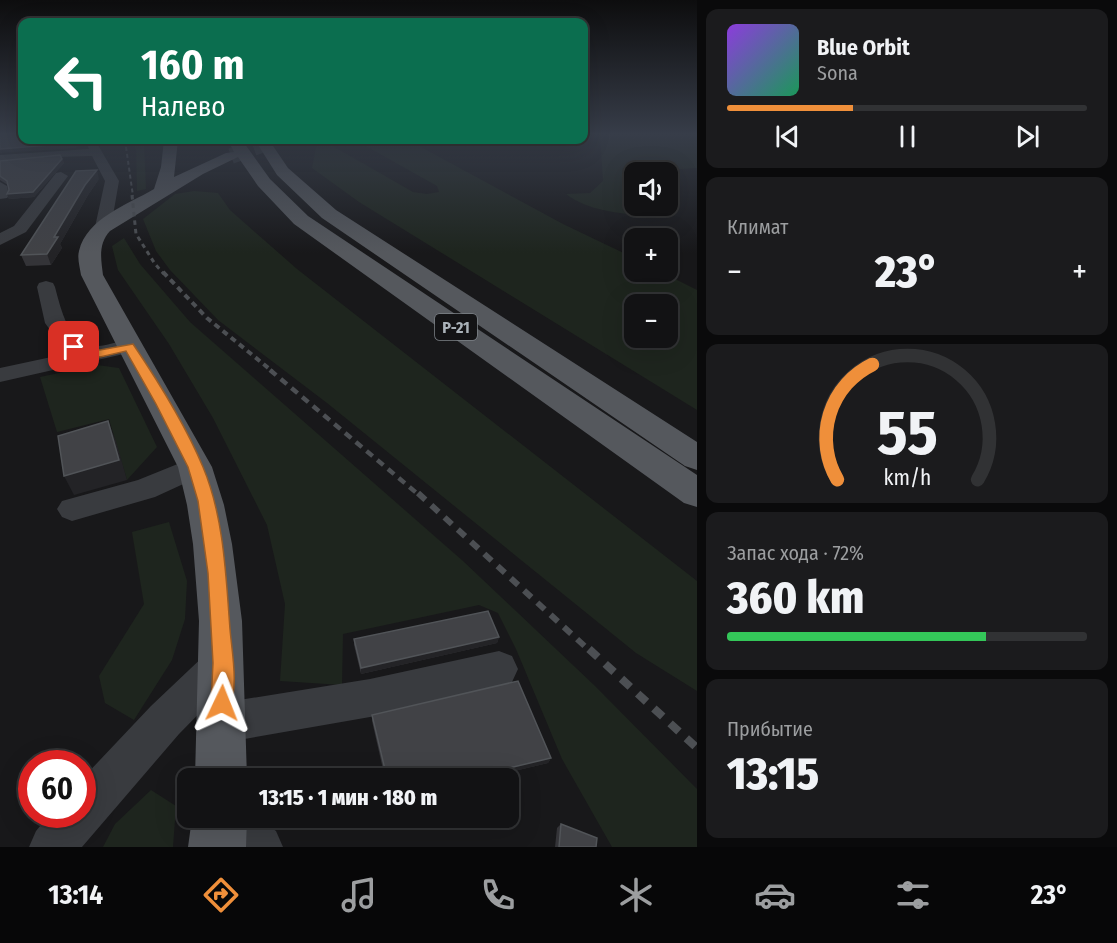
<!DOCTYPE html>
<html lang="ru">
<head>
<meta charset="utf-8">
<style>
	:root { --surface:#121214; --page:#1b1b1d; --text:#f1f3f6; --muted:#9c9ea0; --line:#313234; --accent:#ef8f3a }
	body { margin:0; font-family:"Fira Sans Condensed",sans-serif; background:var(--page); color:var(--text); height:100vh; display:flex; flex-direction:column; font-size:22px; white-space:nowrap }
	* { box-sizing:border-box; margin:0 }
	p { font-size:20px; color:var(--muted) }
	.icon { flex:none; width:33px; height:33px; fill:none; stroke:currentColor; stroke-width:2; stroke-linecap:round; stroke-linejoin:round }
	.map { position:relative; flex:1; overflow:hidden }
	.side { display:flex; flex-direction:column; gap:9px; padding:9px; background:#0a0a0b; width:420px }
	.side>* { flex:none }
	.hud { position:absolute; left:18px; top:18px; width:570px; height:126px; border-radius:12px; box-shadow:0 6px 24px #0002,0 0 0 2px var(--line); background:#0b6e4f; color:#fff; overflow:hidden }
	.fabs { position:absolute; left:624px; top:162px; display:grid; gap:12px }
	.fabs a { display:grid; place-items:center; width:54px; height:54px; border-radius:12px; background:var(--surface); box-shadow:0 6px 24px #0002,0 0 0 2px var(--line); font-size:30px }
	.speed { position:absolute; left:18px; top:750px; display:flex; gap:12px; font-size:30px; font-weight:700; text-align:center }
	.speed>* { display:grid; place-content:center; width:78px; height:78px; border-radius:50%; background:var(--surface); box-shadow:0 6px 24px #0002,0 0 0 2px var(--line); line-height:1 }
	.speed .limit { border:9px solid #d22; background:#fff; color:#111 }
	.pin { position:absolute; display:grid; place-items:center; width:51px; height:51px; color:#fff; margin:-26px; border-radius:12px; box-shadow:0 3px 9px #0006 }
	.me { position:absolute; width:66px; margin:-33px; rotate:2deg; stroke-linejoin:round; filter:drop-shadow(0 0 4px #0008) }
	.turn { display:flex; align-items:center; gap:21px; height:126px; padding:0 24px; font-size:27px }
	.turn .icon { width:78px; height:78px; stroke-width:2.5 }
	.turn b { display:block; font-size:42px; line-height:51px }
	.big { font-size:45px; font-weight:800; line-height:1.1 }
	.side .widget { flex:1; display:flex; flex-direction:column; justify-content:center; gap:9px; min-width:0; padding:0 21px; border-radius:12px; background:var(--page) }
	.side .dial { align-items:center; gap:0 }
	.dial svg { height:156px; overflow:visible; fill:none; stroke:var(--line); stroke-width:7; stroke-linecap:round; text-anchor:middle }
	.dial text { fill:var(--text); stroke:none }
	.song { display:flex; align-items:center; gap:18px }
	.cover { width:72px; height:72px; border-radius:9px; background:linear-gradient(135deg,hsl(270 70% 55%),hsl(150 70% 35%)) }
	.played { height:6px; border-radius:3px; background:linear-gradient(90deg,var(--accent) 35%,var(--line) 35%) }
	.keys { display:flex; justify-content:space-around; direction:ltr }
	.heat { display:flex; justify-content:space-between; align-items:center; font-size:33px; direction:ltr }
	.charge { height:9px; border-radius:4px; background:linear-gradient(90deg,#34c759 72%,var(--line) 0) }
	.trip { position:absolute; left:177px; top:768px; width:342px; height:60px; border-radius:12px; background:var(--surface); box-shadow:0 6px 24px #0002,0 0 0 2px var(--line); font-weight:800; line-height:60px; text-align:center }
	.dock { display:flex; height:96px; justify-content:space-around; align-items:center; background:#070708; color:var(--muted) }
	.dock .icon { width:42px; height:42px }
	.dock .active { color:var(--accent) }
	.dock b { font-size:27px; color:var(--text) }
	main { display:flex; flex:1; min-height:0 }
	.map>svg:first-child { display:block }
</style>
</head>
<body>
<main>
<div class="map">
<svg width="697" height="847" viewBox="0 0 697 847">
	<rect width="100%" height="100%" fill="#18181a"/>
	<!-- green -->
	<path fill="#1e251e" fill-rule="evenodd" d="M600 135H697V168L634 172V206H646V216C619 213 588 211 566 194L590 193 603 181Z
		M132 140H144L146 189 137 191 136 150Z
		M355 140H408L563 224 634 258V272H661L697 290V410L359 202 312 168 316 147 324 141 413 192 427 194 439 192 437 186ZM668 304V338H634V304Z
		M194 191 218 193 230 210 297 269 697 581V691L636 653 327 403 218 320 170 270 156 251 143 219 175 194Z
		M124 238 140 264 190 322 463 561 595 686 697 789V847H612L562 759 516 649 498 613 479 605 343 634 342 685 280 681 285 604 267 525 213 418 169 344 118 270 112 246Z
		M97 365 119 368 157 447 127 480 109 419 57 432 40 377Z
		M169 522 187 581 185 619 172 660 134 720 105 703 99 676 144 604 132 532Z
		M151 790 176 806 173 847H103L115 824Z"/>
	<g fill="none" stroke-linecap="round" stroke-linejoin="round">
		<!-- major-tunnel -->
		<path stroke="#35373a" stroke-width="16" stroke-dasharray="16 8" stroke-linecap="butt" d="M231 156 275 140"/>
		<!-- minor -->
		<path fill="#393b3f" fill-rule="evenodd" d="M85 140H95L119 181 111 227 103 232 95 227 105 181 92 156 55 157 0 163V155L89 149Z
			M61 172 68 176 26 232 0 245V233L14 226 56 173Z
			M0 182 7 186 9 195 7 198 0 199Z
			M46 281 53 283 55 287C61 309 69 349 99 346 112 345 124 338 137 341L140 346 137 351 0 382V368L70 353 66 352 45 323 37 287 39 283Z
			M195 457 205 460 209 467 205 474 155 497 72 521 62 517 57 509 62 501 138 480Z
			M221 647 234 652 240 665 234 678 179 734 82 847H29L36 831 50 814H82V779L151 706 208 652Z
			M499 651 512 656 518 669 512 682 499 687 370 717 221 743 207 737 201 723 207 709 221 703 370 679Z
			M198 818H257L276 831 283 847H221L204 835Z"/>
		<!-- major -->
		<path fill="#55585d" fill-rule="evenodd" d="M164 140H178L174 177 226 153 234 152 228 140H242L270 179 308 216 697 475V507L684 503 294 224 258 186 238 157 203 174 110 231C98 244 101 259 103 275L212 467 224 505 232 544 242 621 247 778H195L199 621 193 544 187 505 178 467 81 275C80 268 77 258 79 251 87 218 127 205 154 189L161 167Z
			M255 140H269L288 168 336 210 697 442V470L685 466 322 218 277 175Z
			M192 818H247L246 847H188Z"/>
		<!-- rail-far5 -->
		<path stroke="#4c4f53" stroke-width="2" stroke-dasharray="4 3" stroke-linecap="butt" d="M125 140 133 196"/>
		<!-- rail-far4 -->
		<path stroke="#4c4f53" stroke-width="3" stroke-dasharray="4.5 4" stroke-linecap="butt" d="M132 195 136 234 155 264 164 274"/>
		<!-- rail-far3 -->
		<path stroke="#4c4f53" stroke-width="4" stroke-dasharray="6 4.5" stroke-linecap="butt" d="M163 272 207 318 272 371"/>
		<!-- rail-far2 -->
		<path stroke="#4c4f53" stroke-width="4.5" stroke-dasharray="8 6" stroke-linecap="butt" d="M270 370 419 495"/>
		<!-- rail-far1 -->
		<path stroke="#4c4f53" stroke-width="6" stroke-dasharray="10 8" stroke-linecap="butt" d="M418 493 590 651"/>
		<!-- rail -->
		<path stroke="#4c4f53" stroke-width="8" stroke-dasharray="12 10" stroke-linecap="butt" d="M589 649 697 748"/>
	</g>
	<!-- wall -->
	<path fill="#343438" d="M62 159 64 163 34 197 9 199 7 194 9 190 8 185 0 180V161Z
		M99 179 88 195 60 244 62 248 51 265 26 266 21 255Z
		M499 637 497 643 361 674 354 645V639Z
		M372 715 551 758 548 763 485 778H385L372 721Z
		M561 824 596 847H555L557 828Z"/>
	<!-- shaded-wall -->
	<path fill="#232326" d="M78 140H83L76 148 0 153V149Z
		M99 140H113V142L100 144Z
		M62 159 64 163 34 197 9 199 7 194Z
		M97 170 99 179 88 195 60 244 62 248 51 265 47 254 54 237 85 185Z
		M108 421 116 441 127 480 74 495 64 476Z
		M499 637 497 643 361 674V668Z
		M551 758 548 763 485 778H467Z"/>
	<!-- building -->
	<path fill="#414246" stroke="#515458" stroke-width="1.5" d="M0 135H22V140H78L74 143 0 149Z
		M60 155 62 159 33 192 7 194 9 190 7 181 0 176V161Z
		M97 170 85 185 54 237H58L47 254 21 255 76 171Z
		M108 421 119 460 64 476 58 436Z
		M488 611 499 637 361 668 354 639Z
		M518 681 551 758 467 778H387L372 715Z
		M561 824 597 838 596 847H559Z"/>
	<!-- sky -->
	<linearGradient id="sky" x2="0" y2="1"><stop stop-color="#0d0d0e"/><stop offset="0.53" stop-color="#373d49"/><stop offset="1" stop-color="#373d49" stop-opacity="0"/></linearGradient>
	<rect width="697" height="253" fill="url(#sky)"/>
	<!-- route -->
	<path fill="#ef8f3a" stroke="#9b5d26" stroke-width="1.5" d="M74 343 100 350 133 344C158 381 186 426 203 467 224 517 226 576 230 629 232 653 239 687 229 710L222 713 214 710 211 703 213 663 208 573 198 501 188 467 156 404 126 351 100 357 70 349V344Z"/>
	<g text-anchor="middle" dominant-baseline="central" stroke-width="6" stroke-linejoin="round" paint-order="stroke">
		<!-- shield labels -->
		<rect fill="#131315" stroke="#7d8288" stroke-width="1.5" x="435" y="314" width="42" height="26" rx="4.5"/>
		<g font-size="16" font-weight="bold" fill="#aab2b9">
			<text x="456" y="327">Р-21</text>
		</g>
	</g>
</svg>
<div class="fabs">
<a><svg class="icon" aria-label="sound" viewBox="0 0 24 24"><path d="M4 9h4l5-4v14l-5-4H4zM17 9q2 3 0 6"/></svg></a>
<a>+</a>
<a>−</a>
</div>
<div class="speed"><div class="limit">60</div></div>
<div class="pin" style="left:74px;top:347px;background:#d93025"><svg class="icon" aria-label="arrive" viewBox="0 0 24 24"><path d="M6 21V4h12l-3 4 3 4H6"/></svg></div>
<svg class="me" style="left:222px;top:703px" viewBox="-20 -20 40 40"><path d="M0-17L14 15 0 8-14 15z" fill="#ef8f3a" stroke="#fff" stroke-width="4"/></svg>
<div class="trip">13:15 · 1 мин · 180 m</div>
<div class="hud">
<div class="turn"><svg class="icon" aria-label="left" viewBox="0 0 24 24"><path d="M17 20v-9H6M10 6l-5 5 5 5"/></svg><div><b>160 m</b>Налево</div></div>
</div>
</div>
<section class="side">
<div class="widget">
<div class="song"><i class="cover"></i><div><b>Blue Orbit</b><p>Sona</p></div></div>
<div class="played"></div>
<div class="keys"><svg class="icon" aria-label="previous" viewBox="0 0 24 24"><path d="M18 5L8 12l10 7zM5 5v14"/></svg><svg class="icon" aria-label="pause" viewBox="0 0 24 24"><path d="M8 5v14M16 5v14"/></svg><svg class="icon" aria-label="next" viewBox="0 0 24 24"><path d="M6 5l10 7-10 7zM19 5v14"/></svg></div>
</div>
<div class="widget"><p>Климат</p>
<div class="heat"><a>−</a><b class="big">23°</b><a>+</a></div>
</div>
<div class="widget dial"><svg viewBox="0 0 100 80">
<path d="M14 69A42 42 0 1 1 86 69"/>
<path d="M14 69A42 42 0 0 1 32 10" stroke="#ef8f3a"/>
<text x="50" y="56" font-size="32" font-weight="700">55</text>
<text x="50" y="72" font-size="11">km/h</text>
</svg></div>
<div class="widget"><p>Запас хода · 72%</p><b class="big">360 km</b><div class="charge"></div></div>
<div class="widget"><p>Прибытие</p><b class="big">13:15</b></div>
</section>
</main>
<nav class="dock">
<b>13:14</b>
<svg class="icon active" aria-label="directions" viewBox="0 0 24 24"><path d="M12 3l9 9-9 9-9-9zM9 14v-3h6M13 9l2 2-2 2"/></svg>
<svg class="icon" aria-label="music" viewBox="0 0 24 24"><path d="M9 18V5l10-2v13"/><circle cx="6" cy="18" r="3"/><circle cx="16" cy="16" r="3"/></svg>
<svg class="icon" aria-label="phone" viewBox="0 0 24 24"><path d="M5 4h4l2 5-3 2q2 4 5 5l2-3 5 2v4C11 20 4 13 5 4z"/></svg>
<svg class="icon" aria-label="climate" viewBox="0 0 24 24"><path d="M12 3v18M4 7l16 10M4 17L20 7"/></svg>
<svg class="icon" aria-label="car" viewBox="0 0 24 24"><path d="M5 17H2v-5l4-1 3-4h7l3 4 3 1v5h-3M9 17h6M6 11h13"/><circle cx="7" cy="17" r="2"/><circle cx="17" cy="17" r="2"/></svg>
<svg class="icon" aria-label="filters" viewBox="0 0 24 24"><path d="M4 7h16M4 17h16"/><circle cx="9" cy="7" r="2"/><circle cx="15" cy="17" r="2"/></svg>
<b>23°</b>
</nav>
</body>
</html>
